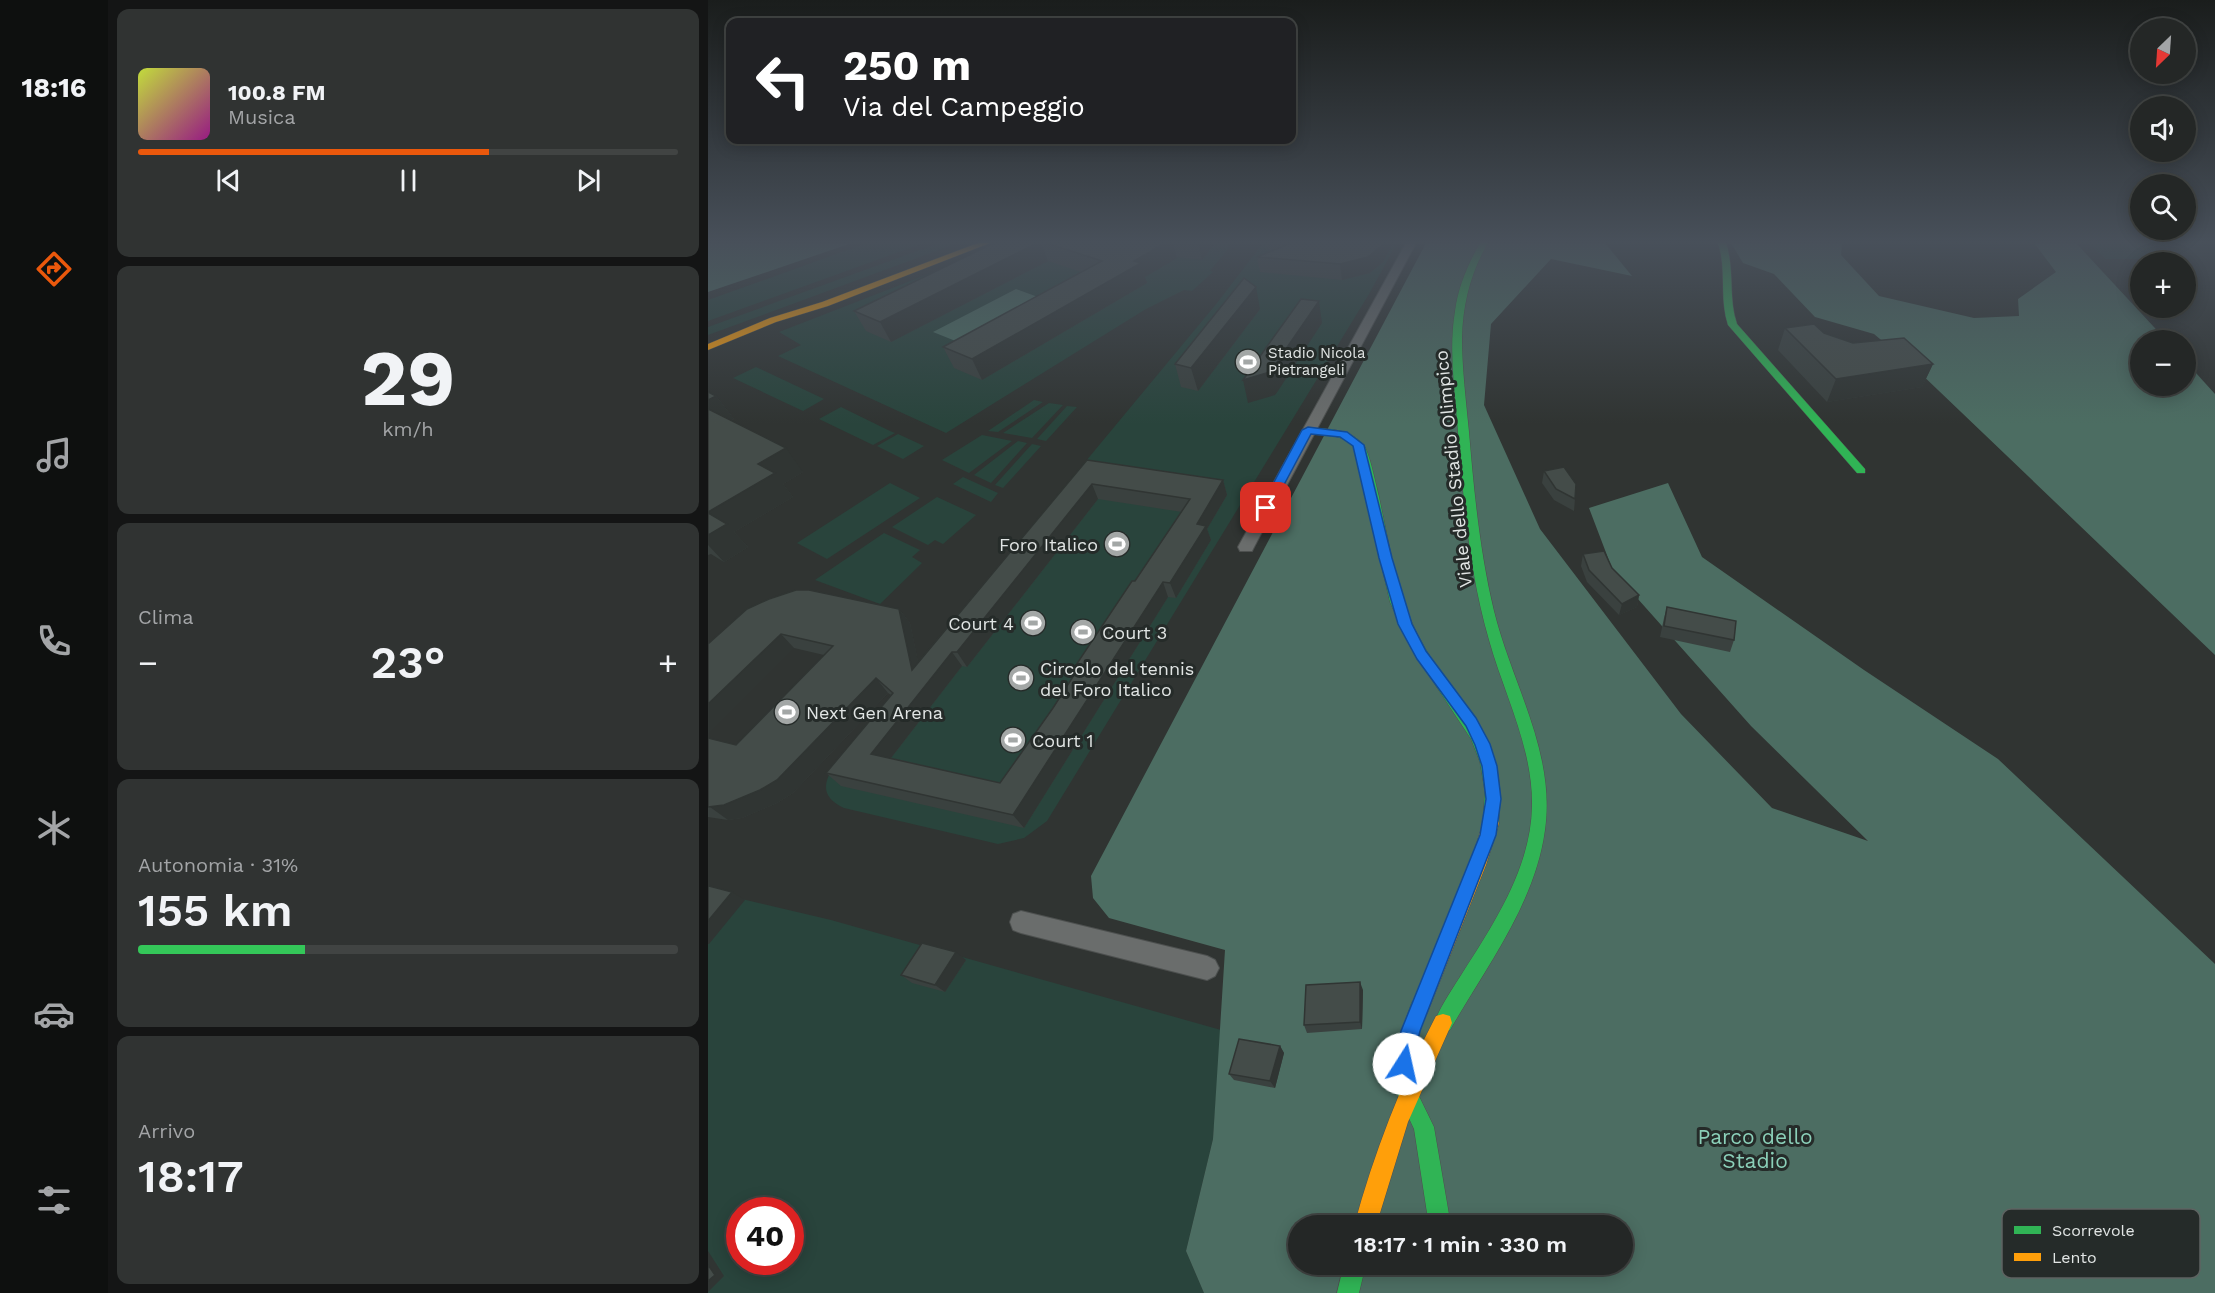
<!DOCTYPE html>
<html lang="it">
<head>
<meta charset="utf-8">
<style>
	:root { --surface:#242726; --page:#303332; --text:#f1f3f6; --muted:#a3a5a7; --line:#414443; --accent:#ea580c }
	body { margin:0; font-family:"Work Sans",sans-serif; background:var(--page); color:var(--text); height:100vh; display:flex; flex-direction:column; font-size:22px; white-space:nowrap }
	* { box-sizing:border-box; margin:0 }
	p { font-size:20px; color:var(--muted) }
	.icon { flex:none; width:33px; height:33px; fill:none; stroke:currentColor; stroke-width:2; stroke-linecap:round; stroke-linejoin:round }
	.map { position:relative; flex:1; overflow:hidden }
	.drawer { display:flex; flex-direction:column; gap:9px; padding:9px; background:#141515; width:600px }
	.drawer>* { flex:none }
	.guide { position:absolute; left:18px; top:18px; width:570px; height:126px; border-radius:12px; box-shadow:0 3px 15px #0003,0 0 0 2px var(--line); background:#202124; color:#fff; overflow:hidden }
	.needle { width:39px; rotate:205deg }
	.fabs { position:absolute; left:1422px; top:18px; display:grid; gap:12px }
	.fabs a { display:grid; place-items:center; width:66px; height:66px; border-radius:50%; background:var(--surface); box-shadow:0 3px 15px #0003,0 0 0 2px var(--line); font-size:30px }
	.speed { position:absolute; left:18px; top:1197px; display:flex; gap:12px; font-size:30px; font-weight:700; text-align:center }
	.speed>* { display:grid; place-content:center; width:78px; height:78px; border-radius:50%; background:var(--surface); box-shadow:0 3px 15px #0003,0 0 0 2px var(--line); line-height:1 }
	.speed .limit { border:9px solid #d22; background:#fff; color:#111 }
	.pin { position:absolute; display:grid; place-items:center; width:51px; height:51px; color:#fff; margin:-26px; border-radius:12px; box-shadow:0 3px 9px #0006 }
	.me { position:absolute; width:66px; margin:-33px; rotate:10deg; stroke-linejoin:round; filter:drop-shadow(0 0 4px #0008) }
	.turn { display:flex; align-items:center; gap:21px; height:126px; padding:0 18px; font-size:27px }
	.turn .icon { width:78px; height:78px; stroke-width:2.5 }
	.turn b { display:block; font-size:42px; line-height:51px }
	.big { font-size:45px; font-weight:600; line-height:1.1 }
	.drawer .card { flex:1; display:flex; flex-direction:column; justify-content:center; gap:9px; min-width:0; padding:0 21px; border-radius:12px; background:var(--page) }
	.drawer .dial { align-items:center; gap:0 }
	.dial b { font-size:78px; line-height:1 }
	.song { display:flex; align-items:center; gap:18px }
	.cover { width:72px; height:72px; border-radius:9px; background:linear-gradient(135deg,hsl(70 70% 55%),hsl(310 70% 35%)) }
	.played { height:6px; border-radius:3px; background:linear-gradient(90deg,var(--accent) 65%,var(--line) 65%) }
	.keys { display:flex; justify-content:space-around; direction:ltr }
	.heat { display:flex; justify-content:space-between; align-items:center; font-size:33px; direction:ltr }
	.charge { height:9px; border-radius:4px; background:linear-gradient(90deg,#34c759 31%,var(--line) 0) }
	.trip { position:absolute; left:580px; top:1215px; width:345px; height:60px; border-radius:30px; background:var(--surface); box-shadow:0 3px 15px #0003,0 0 0 2px var(--line); font-weight:600; line-height:60px; text-align:center }
	main { display:flex; flex:1; min-height:0 }
	.dock { display:flex; flex-direction:column; width:108px; justify-content:space-around; align-items:center; background:#0e100f; color:var(--muted) }
	.dock .icon { width:42px; height:42px }
	.dock .selected { color:var(--accent) }
	.dock b { font-size:27px; color:var(--text) }
	.map>svg:first-child { display:block }
</style>
</head>
<body>
<main>
<nav class="dock">
<b>18:16</b>
<svg class="icon selected" aria-label="directions" viewBox="0 0 24 24"><path d="M12 3l9 9-9 9-9-9zM9 14v-3h6M13 9l2 2-2 2"/></svg>
<svg class="icon" aria-label="music" viewBox="0 0 24 24"><path d="M9 18V5l10-2v13"/><circle cx="6" cy="18" r="3"/><circle cx="16" cy="16" r="3"/></svg>
<svg class="icon" aria-label="phone" viewBox="0 0 24 24"><path d="M5 4h4l2 5-3 2q2 4 5 5l2-3 5 2v4C11 20 4 13 5 4z"/></svg>
<svg class="icon" aria-label="climate" viewBox="0 0 24 24"><path d="M12 3v18M4 7l16 10M4 17L20 7"/></svg>
<svg class="icon" aria-label="car" viewBox="0 0 24 24"><path d="M5 17H2v-5l4-1 3-4h7l3 4 3 1v5h-3M9 17h6M6 11h13"/><circle cx="7" cy="17" r="2"/><circle cx="17" cy="17" r="2"/></svg>
<svg class="icon" aria-label="filters" viewBox="0 0 24 24"><path d="M4 7h16M4 17h16"/><circle cx="9" cy="7" r="2"/><circle cx="15" cy="17" r="2"/></svg>
</nav>
<section class="drawer">
<div class="card">
<div class="song"><i class="cover"></i><div><b>100.8 FM</b><p>Musica</p></div></div>
<div class="played"></div>
<div class="keys"><svg class="icon" aria-label="previous" viewBox="0 0 24 24"><path d="M18 5L8 12l10 7zM5 5v14"/></svg><svg class="icon" aria-label="pause" viewBox="0 0 24 24"><path d="M8 5v14M16 5v14"/></svg><svg class="icon" aria-label="next" viewBox="0 0 24 24"><path d="M6 5l10 7-10 7zM19 5v14"/></svg></div>
</div>
<div class="card dial"><b>29</b><p>km/h</p></div>
<div class="card"><p>Clima</p>
<div class="heat"><a>−</a><b class="big">23°</b><a>+</a></div>
</div>
<div class="card"><p>Autonomia · 31%</p><b class="big">155 km</b><div class="charge"></div></div>
<div class="card"><p>Arrivo</p><b class="big">18:17</b></div>
</section>
<div class="map">
<svg width="1507" height="1293" viewBox="0 0 1507 1293">
	<rect width="100%" height="100%" fill="#303432"/>
	<!-- green -->
	<path fill="#29443c" fill-rule="evenodd" d="M159 243H216L0 321V300Z
		M231 243H250L0 335V327Z
		M300 243H521L519 250 502 271 505 272 484 291 476 290 438 309 238 433 70 356 93 345 71 332Z
		M555 243H689L661 294 339 821 316 838 290 844 136 808C110 796 116 780 130 760L509 303Z
		M1380 243H1441L1460 259H1398Z
		M48 367 116 399 95 411 25 378Z
		M326 400 335 402 290 432 280 431Z
		M341 403 355 405 324 438 295 433Z
		M359 406 369 407 338 441 329 439Z
		M133 407 182 431 187 433 165 445 111 419Z
		M190 434 216 446 195 459 169 446Z
		M274 435 304 441 261 473 234 460Z
		M310 441 319 443 283 483 266 475Z
		M324 444 333 446 295 488 287 485Z
		M255 477 290 493 283 502 245 484Z
		M182 483 212 498 119 559 89 543Z
		M229 497 268 515 235 544 227 540 220 545 184 527Z
		M176 533 212 550 204 557 214 563 172 604 107 580Z
		M0 891 123 920 513 1030 505 1139 478 1251 496 1293H0ZM32 1210H82V1262H32Z"/>
	<!-- forest -->
	<path fill="#4c6d62" fill-rule="evenodd" d="M718 243H897L924 276 843 259 783 324 776 405 832 529 973 714 1064 808 1160 841 1043 726 905 571 881 508 960 483 994 557 1156 670 1290 759 1507 964V1293H496L478 1251 505 1139 517 950 401 918 385 898 383 876ZM591 1226H915V1264H591Z
		M1023 243H1134L1133 255 1171 296 1266 318 1311 316 1310 299 1348 272 1326 243H1368L1458 340H1432V386H1478V362L1507 394V655L1208 369 1166 334 1107 317 1066 274 1035 263Z"/>
	<!-- water -->
	<path fill="#4c6f63" d="M0 243H144L0 292Z
		M308 289 341 301 260 346 225 332Z"/>
	<g fill="none" stroke-linecap="round" stroke-linejoin="round">
		<!-- street casing -->
		<g stroke="#4d504f" stroke-width="2">
			<path id="street" d="M698 243H708L546 547 544 551H532L530 547Z
				M313 911 499 956 507 960 511 968 507 976 499 980 313 933 305 930 302 922 305 914Z"/>
		</g>
		<!-- fast casing -->
		<g stroke="#4d504f" stroke-width="1">
			<path id="fast" d="M772 243H780C763 272 755 303 754 337 754 369 758 400 761 432 766 492 772 553 786 611 804 684 848 753 837 830 827 904 778 967 742 1030L735 1032 728 1030 726 1023C733 1005 745 988 755 972 787 922 823 867 824 806 825 748 796 694 781 640 760 568 755 493 749 420 746 384 741 347 747 311 750 287 760 264 772 243Z
				M1010 243H1018C1027 270 1020 298 1029 324L1157 469V473H1149L1020 325C1011 298 1019 270 1010 243Z
				M599 428C621 429 645 428 658 449 664 464 667 481 671 497 682 547 688 596 713 641 741 694 794 736 792 801 791 810 792 820 789 828L783 830 777 828 775 823 777 791 772 762 763 739 703 648 682 602 647 449C634 431 614 437 595 433L594 431Z
				M711 1000 718 1002 720 1009 707 1044 706 1079 709 1092 726 1127 743 1226H721L706 1129 690 1095 686 1079 689 1044 704 1002Z
				M636 1264H658L651 1293H629Z"/>
		</g>
		<!-- slow casing -->
		<g stroke="#4d504f" stroke-width="1">
			<path id="slow" d="M270 243H282L120 306 68 322 0 350V344L62 318 114 302Z
				M783 816 789 818 791 823 778 865 718 1016 711 1018 704 1016 702 1009 762 865 775 823 777 818Z
				M735 1014 742 1016 744 1023 700 1122 668 1226H646C666 1153 693 1083 728 1016Z"/>
		</g>
		<!-- street -->
		<use href="#street" fill="#6a6d6c" fill-rule="evenodd"/>
		<!-- fast -->
		<use href="#fast" fill="#30b455" fill-rule="evenodd"/>
		<!-- slow -->
		<use href="#slow" fill="#ff9f0a" fill-rule="evenodd"/>
	</g>
	<!-- wall -->
	<path fill="#3a413f" fill-rule="evenodd" d="M286 243H507L494 260 469 257V258L437 277 439 283 274 380 246 368 235 347 373 272 340 261 183 342 158 331 146 311Z
		M559 243H685L675 262 662 273 634 280 552 272 549 257 564 250H560Z
		M552 309 490 391 473 387 467 364Z
		M1077 328 1116 333 1145 343 1225 364 1214 387 1119 402 1070 350Z
		M0 392 8 396 26 419 23 421 95 472 75 484 85 497 26 532 40 547 16 562 3 554 0 555Z
		M379 460 515 480 519 495 499 529 503 540 468 598 460 597 316 828 133 786 118 773 183 695 180 693 85 793 69 803 34 818 20 820 0 817V738L28 745 116 655 86 648 0 644 191 609 202 623 210 662ZM390 499 474 512 427 581 364 671 366 675 345 708 292 783 183 758 254 666 259 667Z
		M836 471 867 499 866 511 846 500 834 483Z
		M875 554 904 568 931 595 929 607 911 615 879 582 873 566Z
		M959 607 1026 640 1022 652 952 637 956 618Z
		M258 960 237 992 204 983 193 975Z
		M655 990 654 1029 599 1033 596 1025Z
		M572 1046 576 1053 567 1088 526 1080 521 1074Z"/>
	<!-- shaded-wall -->
	<path fill="#303533" d="M329 243H333L340 261 183 342 172 322Z
		M457 243H465L469 258 437 277 439 283 274 380 264 359 426 261Z
		M490 243H507L494 260Z
		M675 243H685L675 262 662 273 634 280 632 264Z
		M548 287 552 309 490 391 483 368Z
		M611 301 614 323 570 391 567 395 540 403 535 380Z
		M1225 364 1214 387 1119 402 1128 379Z
		M8 396 26 419 10 427 0 416V400Z
		M78 448 95 472 75 484 85 497 26 532 40 547 16 562 0 545V512L50 464Z
		M515 480 519 495 499 529 503 540 468 598 462 583 489 524Z
		M384 484 390 499 259 667 249 652Z
		M455 582 460 597 316 828 305 815Z
		M931 595 929 607 911 615 914 604Z
		M191 609 202 623 215 685 204 670Z
		M73 634 86 648 0 734V704Z
		M244 652 254 666 176 767 163 754Z
		M168 678 180 693 85 793 69 803 34 818 20 820 2 807Z
		M24 892 37 900 1 944H0V921Z
		M248 952 258 960 237 992 227 985Z
		M652 982 655 990 654 1029 652 1022Z
		M572 1046 576 1053 567 1088 562 1081Z
		M0 1251 16 1276 0 1292Z"/>
	<!-- building -->
	<path fill="#444c49" stroke="#303533" stroke-width="1.5" fill-rule="evenodd" d="M286 243H329L172 322 146 311Z
		M338 243H457L426 261 433 263 264 359 235 347 394 261Z
		M583 243H675L673 246 660 257 632 264 549 257Z
		M536 278 548 287 483 368 467 364Z
		M593 299 611 301 562 372 535 380Z
		M1106 324 1116 333 1145 343 1196 338 1225 364 1128 379 1077 328Z
		M0 392 8 396 0 400Z
		M0 409 78 448 50 464 67 473 0 512Z
		M379 460 515 480 489 524 498 526 462 583 455 582 305 815 118 773 185 693 168 678 69 780 52 790 16 805 0 807V738L28 745 125 646 73 634 0 704V644L39 609 61 599 88 590H101L191 609 204 670ZM384 484 482 499 427 581H424L364 671 368 672 345 708 292 783 163 754 244 652H249Z
		M856 467 868 484 867 499 848 489 836 471Z
		M0 513 19 524 0 535Z
		M896 551 904 568 931 595 914 604 881 570 875 554Z
		M959 607 1028 621 1026 640 956 626Z
		M1 886 24 892 0 921V887Z
		M214 943 248 952 227 985 193 975Z
		M652 982V1022L596 1025 598 985Z
		M531 1039 572 1046 562 1081 521 1074Z
		M0 1265 7 1275 0 1281Z"/>
	<!-- sky -->
	<linearGradient id="sky" x2="0" y2="1"><stop stop-color="#1a1d1c"/><stop offset="0.57" stop-color="#48505a"/><stop offset="1" stop-color="#48505a" stop-opacity="0"/></linearGradient>
	<rect width="1507" height="424" fill="url(#sky)"/>
	<!-- route -->
	<path fill="#1a73e8" stroke="#114b97" stroke-width="1.5" d="M600 427 639 432 656 445 684 558 704 624 718 651 768 718 782 744 789 766 793 799 788 835 712 1031 703 1071 696 1074 689 1071 686 1064 693 1031 772 835 778 799 774 766 767 745 758 726 709 659 690 624 671 558 645 446 632 437 603 434 562 511H554L552 508 594 430Z"/>
	<!-- icons -->
	<defs>
		<g id="stadium-disc" transform="scale(1.35)"><circle r="9.5" fill="#a3a7a6" stroke="#252b29"/><path d="M0-5a6.5 5 0 1 0 0 10a6.5 5 0 1 0 0-10ZM-3.5-1.8h7v3.6h-7Z" fill="#fff"/></g>
	</defs>
	<g fill-rule="evenodd">
		<use href="#stadium-disc" x="540" y="362"/>
		<use href="#stadium-disc" x="409" y="544"/>
		<use href="#stadium-disc" x="325" y="623"/>
		<use href="#stadium-disc" x="375" y="632"/>
		<use href="#stadium-disc" x="313" y="678"/>
		<use href="#stadium-disc" x="79" y="712"/>
		<use href="#stadium-disc" x="305" y="740"/>
	</g>
	<g text-anchor="middle" dominant-baseline="central" stroke-width="6" stroke-linejoin="round" paint-order="stroke">
		<!-- far-poi labels -->
		<g font-size="15" fill="#e1e5e4" stroke="#252b29" text-anchor="start">
			<text x="560" y="353">Stadio Nicola<tspan x="560" dy="17">Pietrangeli</tspan></text>
		</g>
		<!-- street labels -->
		<g font-size="18" fill="#e1e5e4" stroke="#252b29">
			<text transform="translate(745 469) rotate(-96)">Viale dello Stadio Olimpico</text>
		</g>
		<!-- poi labels -->
		<g font-size="18" fill="#e1e5e4" stroke="#252b29" text-anchor="start">
			<text x="390" y="544" text-anchor="end">Foro Italico</text>
			<text x="306" y="623" text-anchor="end">Court 4</text>
			<text x="394" y="632">Court 3</text>
			<text x="332" y="668">Circolo del tennis<tspan x="332" dy="21">del Foro Italico</tspan></text>
			<text x="98" y="712">Next Gen Arena</text>
			<text x="324" y="740">Court 1</text>
		</g>
		<!-- near-park labels -->
		<g font-size="21" fill="#8bd0b9" stroke="#252b29">
			<text x="1047" y="1136">Parco dello<tspan x="1047" dy="24">Stadio</tspan></text>
		</g>
	</g>
	<!-- legend -->
	<rect x="1294" y="1209" width="198" height="69" rx="9" fill="#252b29" stroke="#5d6361" stroke-width="1.5"/>
	<rect x="1306" y="1226" width="27" height="8" fill="#30b455"/>
	<rect x="1306" y="1253" width="27" height="8" fill="#ff9f0a"/>
	<g font-size="16" fill="#e1e5e4">
		<text x="1344" y="1236">Scorrevole</text>
		<text x="1344" y="1263">Lento</text>
	</g>
</svg>
<div class="fabs">
<a><svg class="needle" viewBox="-14 -14 28 28"><path d="M0-13l5 13h-10z" fill="#e53935"/><path d="M0 13l5-13h-10z" fill="#a3a5a7"/></svg></a>
<a><svg class="icon" aria-label="sound" viewBox="0 0 24 24"><path d="M4 9h4l5-4v14l-5-4H4zM17 9q2 3 0 6"/></svg></a>
<a><svg class="icon" aria-label="search" viewBox="0 0 24 24"><circle cx="10" cy="10" r="6"/><path d="M15 15l6 6"/></svg></a>
<a>+</a>
<a>−</a>
</div>
<div class="speed"><div class="limit">40</div></div>
<div class="pin" style="left:558px;top:508px;background:#d93025"><svg class="icon" aria-label="arrive" viewBox="0 0 24 24"><path d="M6 21V4h12l-3 4 3 4H6"/></svg></div>
<svg class="me" style="left:696px;top:1064px" viewBox="-20 -20 40 40"><circle r="19" fill="#fff"/><path d="M0-13L10 11 0 6-10 11z" fill="#1a73e8"/></svg>
<div class="trip">18:17 · 1 min · 330 m</div>
<div class="guide">
<div class="turn"><svg class="icon" aria-label="left" viewBox="0 0 24 24"><path d="M17 20v-9H6M10 6l-5 5 5 5"/></svg><div><b>250 m</b>Via del Campeggio</div></div>
</div>
</div>
</main>
</body>
</html>
